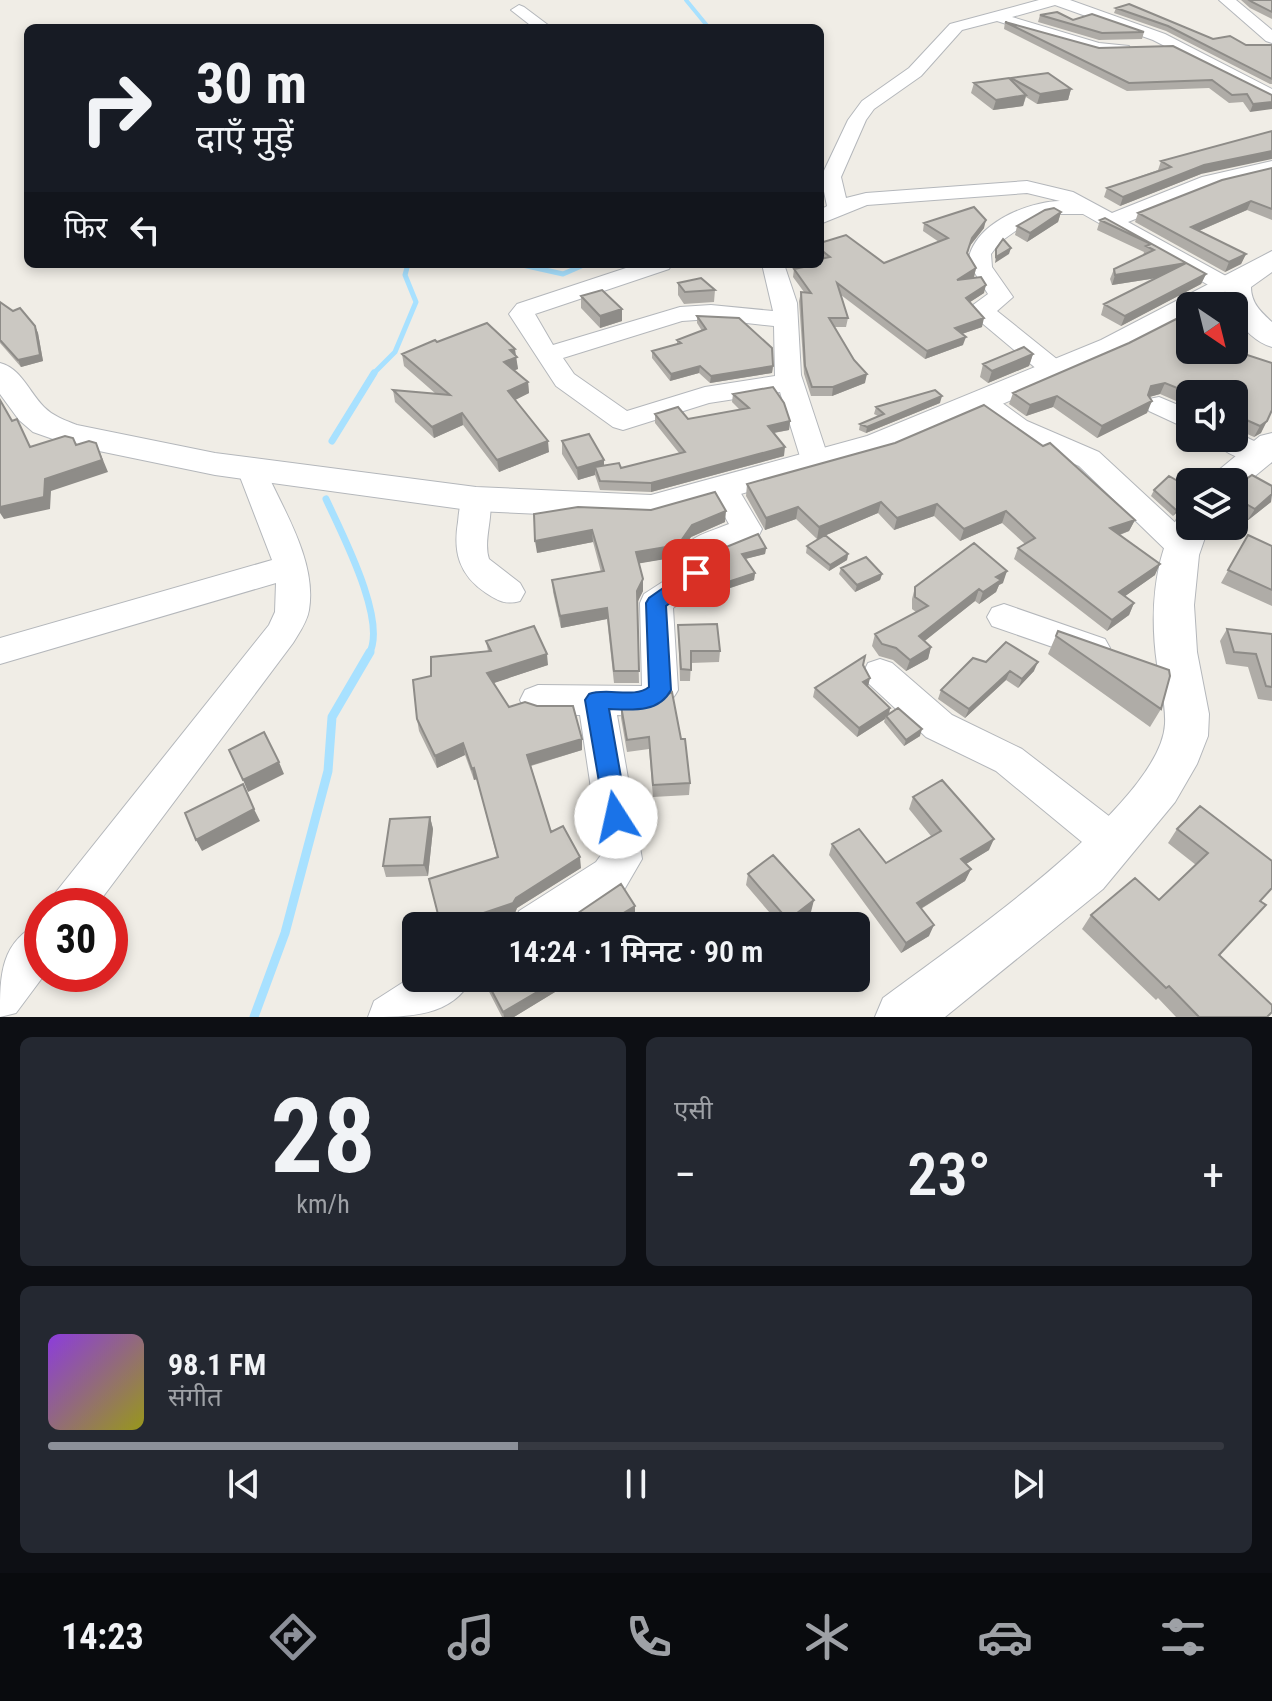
<!DOCTYPE html>
<html lang="hi">
<head>
<meta charset="utf-8">
<style>
	:root { --surface:#171b24; --page:#242831; --text:#f1f3f6; --muted:#9ea1a6; --line:#363941; --accent:#8c9099 }
	body { margin:0; font-family:"Roboto Condensed","Noto Sans Devanagari",sans-serif; background:var(--page); color:var(--text); height:100vh; display:flex; flex-direction:column; font-size:30px; white-space:nowrap }
	* { box-sizing:border-box; margin:0 }
	p { font-size:26px; color:var(--muted) }
	.icon { flex:none; width:44px; height:44px; fill:none; stroke:currentColor; stroke-width:2; stroke-linecap:round; stroke-linejoin:round }
	.map { position:relative; height:1017px; overflow:hidden }
	.drawer { display:flex; flex-direction:column; gap:20px; padding:20px; background:#0d0f14; flex:1 }
	.drawer>* { flex:none }
	.guide { position:absolute; left:24px; top:24px; width:800px; height:244px; border-radius:12px; box-shadow:0 4px 12px #0003; background:#171b24; color:var(--text); overflow:hidden }
	.needle { width:52px; rotate:145deg }
	.buttons { position:absolute; left:1176px; top:292px; display:grid; gap:16px }
	.buttons a { display:grid; place-items:center; width:72px; height:72px; border-radius:12px; background:var(--surface); box-shadow:0 4px 12px #0003; font-size:40px }
	.speed { position:absolute; left:24px; top:888px; display:flex; gap:16px; font-size:40px; font-weight:700; text-align:center }
	.speed>* { display:grid; place-content:center; width:104px; height:104px; border-radius:50%; background:var(--surface); box-shadow:0 4px 12px #0003; line-height:1 }
	.speed .limit { border:12px solid #d22; background:#fff; color:#111 }
	.pin { position:absolute; display:grid; place-items:center; width:68px; height:68px; color:#fff; margin:-34px; border-radius:16px; box-shadow:0 4px 12px #0006 }
	.me { position:absolute; width:88px; margin:-44px; rotate:350deg; stroke-linejoin:round; filter:drop-shadow(0 0 6px #0008) }
	.turn { display:flex; align-items:center; gap:28px; height:168px; padding:0 40px; font-size:36px }
	.turn .icon { width:104px; height:104px; stroke-width:2.5 }
	.turn b { display:block; font-size:56px; line-height:68px }
	.then { display:flex; align-items:center; height:76px; padding:0 40px; background:#0003; gap:16px; font-size:30px }
	.big { font-size:60px; font-weight:600; line-height:1.1 }
	.drawer .widget { flex:1; display:flex; flex-direction:column; justify-content:center; gap:12px; min-width:0; padding:0 28px; border-radius:12px; background:var(--page) }
	.drawer .dial { align-items:center; gap:0 }
	.dial b { font-size:104px; line-height:1 }
	.song { display:flex; align-items:center; gap:24px }
	.cover { width:96px; height:96px; border-radius:12px; background:linear-gradient(135deg,hsl(270 70% 55%),hsl(60 70% 35%)) }
	.played { height:8px; border-radius:4px; background:linear-gradient(90deg,var(--accent) 40%,var(--line) 40%) }
	.keys { display:flex; justify-content:space-around; direction:ltr }
	.heat { display:flex; justify-content:space-between; align-items:center; font-size:44px; direction:ltr }
	.drawer .tiles { flex:1; display:grid; gap:20px; grid-template-columns:1fr 1fr }
	.widget:last-child { grid-column:span 2 }
	.trip { position:absolute; left:402px; top:912px; width:468px; height:80px; border-radius:12px; background:var(--surface); box-shadow:0 4px 12px #0003; font-weight:600; line-height:80px; text-align:center }
	.dock { display:flex; height:128px; justify-content:space-around; align-items:center; background:#090b0e; color:var(--muted) }
	.dock .icon { width:56px; height:56px }
	.dock .on { color:var(--accent) }
	.dock b { font-size:36px; color:var(--text) }
	.map>svg:first-child { display:block }
</style>
</head>
<body>
<div class="map">
<svg width="1272" height="1017" viewBox="0 0 1272 1017">
	<rect width="100%" height="100%" fill="#f0ede6"/>
	<g fill="none" stroke-linecap="round" stroke-linejoin="round">
		<!-- stream-far3 -->
		<path stroke="#a8e1ff" stroke-width="4" d="M686 0 709 28"/>
		<!-- stream-far2 -->
		<path stroke="#a8e1ff" stroke-width="5" d="M518 264 563 274 586 264
			M372 375 395 352 416 302 405 275 408 264"/>
		<!-- stream-far1 -->
		<path stroke="#a8e1ff" stroke-width="7" d="M332 441 374 373
			M326 499C341 532 388 621 369 654"/>
		<!-- stream -->
		<path stroke="#a8e1ff" stroke-width="9" d="M254 1017 285 933 328 771 332 717 370 652"/>
		<!-- minor casing -->
		<g stroke="#b4b7bb" stroke-width="2">
			<path id="minor" d="M1039 0H1070L1165 34 1272 89V101L1153 40 1055 5 1012 17 1099 43 1129 46 1131 50 1123 55 1097 53 997 21 962 30 921 76 874 109 866 120 841 177 846 198 866 193 1027 181 1073 192 1112 213 1202 177 1272 161V173L1217 186 1128 222 1235 281 1239 286 1235 291H1219L1083 214H1056L1041 216 1021 227 1000 242 991 254 992 267 1013 297 997 311 1063 364 1067 370 1063 376H1045L976 318 973 305 988 294 968 262C973 224 1026 202 1060 201L1027 193 867 205 820 224V210L827 206 821 177 848 120 862 101 909 68 950 24Z
				M1219 0H1236L1272 30V43L1266 41Z
				M519 5 524 7 552 28H534L511 10Z
				M638 264H672L669 269 535 314 553 345 680 307 711 305 773 311 762 264H784L797 303 801 375 830 463 826 470 816 473 806 470 802 463 780 392 709 403 623 430 613 427 556 386 509 314 517 304ZM711 319 774 326 775 376 705 387 627 411 574 374 563 358 682 321Z
				M981 392 990 394 1027 421 1099 452 1195 541 1200 549 1195 557 1184 560 1173 557 1079 466 1007 433 972 406 968 400 972 394Z
				M1159 397 1190 410V430L1149 411 1146 405 1149 399Z
				M1235 432 1271 449V463C1254 467 1221 453 1211 438H1234Z
				M251 459 261 462 265 469C284 511 317 562 309 610 307 622 299 633 293 643L96 906H50L56 892 269 625 275 612 276 583 0 664V638L272 560 237 469 241 462Z
				M723 477 733 480 762 529 758 537 711 556C708 592 701 588 673 608L678 690C665 715 642 716 617 715L642 859 624 890 570 926H513L519 911 596 862 601 855 580 715H538L525 710 520 700 525 690 538 685 642 686 640 603 644 594 678 572C680 536 700 536 729 524L708 487 713 480Z
				M476 489 487 492C497 510 482 538 489 559L520 583 525 592 520 601C506 605 498 601 486 593 459 575 453 552 458 522 459 511 460 501 465 492Z
				M1004 604 1105 639 1110 648 1105 657 1093 661 992 626 987 617 992 608Z
				M880 659 892 663 952 715 1022 749 1127 830 1133 843 1127 856 1113 861 1099 856 996 771 926 737 868 683 863 673 868 663Z
				M42 922V974H45L16 1013 0 1017C0 975 0 941 42 922Z
				M416 974V978H472C453 1017 408 1017 368 1017L374 1001Z"/>
		</g>
		<!-- tertiary casing -->
		<g stroke="#b4b7bb" stroke-width="2">
			<path id="tertiary" d="M1272 251V272L1251 287C1251 303 1261 312 1272 322V347C1256 343 1244 329 1234 316V306H1227L1224 299 1211 306H1190V317L1123 352 891 452 651 519 476 511 215 475 70 445 33 432 19 420 0 394V363C21 368 29 392 44 407 53 416 64 420 77 425L215 453 476 487 651 495 867 436 1101 340Z
				M1272 433V462L1238 490 1234 492V482H1208L1214 474 1260 436Z
				M1190 513V526H1209L1199 555 1194 605 1197 652 1209 714 1208 736 1197 764 1175 802 1103 889 945 1017H875L883 998C948 949 1161 805 1165 724 1166 704 1160 684 1157 664 1150 616 1153 559 1178 517Z"/>
		</g>
		<!-- minor -->
		<use href="#minor" fill="#fff" fill-rule="evenodd"/>
		<!-- tertiary -->
		<use href="#tertiary" fill="#fff" fill-rule="evenodd"/>
	</g>
	<!-- wall -->
	<path fill="#afaca7" d="M1241 0H1272V19L1250 8Z
		M1116 8 1213 39 1246 45H1272V84H1270L1166 31 1114 13Z
		M1040 15 1073 20 1144 32 1142 39 1099 40 1038 22Z
		M1005 22 1099 48 1272 95 1250 112 1243 102 1229 103 1209 88 1127 91 1004 29Z
		M1011 78 1071 89 1068 100 1037 104 1026 97 1023 106 993 110 971 93 974 83 1010 80Z
		M1161 161 1201 174 1120 206 1104 197 1107 188 1158 170Z
		M1272 168V220L1247 210 1199 231 1246 254 1241 264 1225 272 1135 222 1138 213Z
		M1061 212 1058 222 1027 242 1015 235 1017 226Z
		M1105 218 1206 274 1201 284 1121 326 1101 315 1104 304 1157 278 1112 285 1110 279 1114 269 1143 256 1144 252 1097 230 1100 220Z
		M924 223 984 228 969 247 968 253 976 268 974 277 972 278 984 293 970 302 982 327 962 334 963 345 925 359 841 295 848 318 846 327H834L865 383 832 396H811L804 374 799 301 801 292H804L793 277 794 269 809 266V264H820V243L884 263 939 242 923 231Z
		M678 283 715 290 714 302 684 304 678 295Z
		M581 296 622 321 600 328 581 308Z
		M0 302 35 326 38 333 43 361 21 367 0 343Z
		M697 316 773 366 772 373 710 383 699 373 670 381 652 358V351L677 344V340L702 331 697 323Z
		M437 342 515 355 518 369 514 370 528 382 529 393 515 400 549 452 499 472 463 425 434 438 395 402 393 390 436 394 404 366 402 354Z
		M1190 350 1272 364 1261 433 1254 437 1236 429 1234 432V394H1190V407L1160 394 1149 397 1147 413 1097 438 1053 407 1026 416 1009 404 1013 393Z
		M1033 354 1029 366 988 383 980 377 983 364Z
		M733 394 790 421 789 430 774 433 784 456 651 492 600 490 595 475 578 480 562 454V441L604 465 621 468 679 453 655 423V414L688 419 740 410 732 402Z
		M940 403 866 433 859 430 860 424 878 416 874 414 876 407Z
		M1242 482 1272 486 1271 502 1247 521 1234 514V484Z
		M747 484 1135 520 1129 531 1120 535 1155 575 1125 596 1134 603 1129 615 1107 631 1014 559 1018 548 1025 544 1002 523 960 541 934 516 894 530 878 513 817 539 796 519 765 530 746 496Z
		M1190 488 1173 516 1151 496 1154 490Z
		M651 510 725 522 691 537 677 557 639 563 643 591 637 603 639 683H614L607 619 561 628 553 592 552 580 601 572 593 542 537 553Z
		M1248 535 1272 546V606L1221 583Z
		M807 546 848 554 847 560 829 571 806 553Z
		M766 548 765 554 745 559 755 573 754 580 727 589 713 566 714 552Z
		M841 568 882 574 880 580 855 592 839 574Z
		M1003 583 999 585 996 592 979 604 975 601 924 641 931 647 928 659 906 671 893 660 879 656 872 646 875 634 916 612 912 609V599L915 587Z
		M678 625 720 651 719 662 691 663 690 681H680Z
		M1227 629 1272 634V701L1258 699 1248 667 1226 664 1220 641Z
		M1058 631 1161 709 1150 727 1048 654Z
		M486 641 548 665 493 683 509 707 582 739V750L531 766 551 832 581 868 517 908 515 913 478 926H441L497 857 477 779 474 780 465 755 437 768 419 731 417 719 431 676 488 651Z
		M986 662 1034 671 1018 688 1006 680 965 718 938 699 941 690Z
		M863 666 868 687 890 708 889 714 920 736 904 746 884 722 885 719 857 737 813 697 815 688Z
		M621 706 681 739 690 783 689 795 653 797 649 749 627 752 621 718Z
		M913 797 989 850 966 864 971 869 965 881 921 909 929 936 901 953 829 855 832 844 886 863 931 836 909 809Z
		M1200 806 1261 901 1220 955 1267 1017H1176L1158 998 1156 1000 1082 929 1091 915 1159 900 1196 865 1168 843 1177 829Z
		M430 817 433 829 428 876 386 877 383 866Z
		M748 874 811 912 792 926H781L746 885Z
		M635 906V918L621 926H580L579 924 578 913Z
		M482 978H552L555 992 514 1017H502Z"/>
	<!-- shaded-wall -->
	<path fill="#8e8c88" d="M1071 89 1068 100 1037 104 1040 94Z
		M1026 95 1023 106 993 110 996 100Z
		M1272 102V109L1250 112 1253 104Z
		M1272 151V159L1201 174 1120 206 1123 197 1204 165Z
		M1251 201 1247 210 1187 236 1191 227Z
		M1061 212 1058 222 1027 242 1030 233Z
		M986 220 984 228 969 247 972 238Z
		M1011 248 1009 254 995 263 996 257Z
		M1246 254 1241 264 1225 272 1229 262Z
		M1186 263 1182 274 1112 285 1115 275Z
		M976 268 974 277 955 289 957 280Z
		M1206 274 1201 284 1121 326 1125 316Z
		M986 285 984 293 964 306 966 298Z
		M622 309V321L600 328V316Z
		M984 318 982 327 953 337 955 328Z
		M35 326 38 333 43 361 21 367 18 360Z
		M966 337 963 345 925 359 927 351Z
		M515 349 518 369 505 374 504 362 510 350Z
		M1033 354 1029 366 988 383 992 371Z
		M700 366 699 373 670 381 671 374Z
		M773 366 772 373 710 383 711 376Z
		M867 374 865 383 832 396 833 387Z
		M528 382 529 393 509 403 508 391Z
		M1165 383 1160 394 1146 398 1151 386Z
		M942 396 940 403 866 433 867 427Z
		M1057 396 1053 407 1026 416 1030 405Z
		M1152 401 1147 413 1097 438 1102 426Z
		M462 413 463 425 434 438 432 427Z
		M790 421 789 430 767 434 768 426Z
		M1267 421 1261 433 1254 437 1260 426Z
		M548 441 549 452 499 472 497 460Z
		M96 443 108 472 51 491 50 509 4 519 0 513V507L45 479Z
		M785 447 784 456 651 492V483Z
		M604 460V473L595 467V475L578 480 577 468Z
		M1272 494 1271 502 1247 521 1255 509Z
		M1190 498V501L1173 516 1176 510Z
		M881 502 878 513 817 539 819 527Z
		M937 504 934 516 894 530 897 518Z
		M798 507 796 519 765 530 766 518Z
		M726 511 725 522 691 537 677 557 636 564V552L692 525Z
		M1006 511 1002 523 960 541 964 529Z
		M1135 520 1129 531 1105 540 1110 528Z
		M592 530 593 542 537 553 535 541Z
		M766 548 765 554 741 560 742 554Z
		M848 554 847 560 829 571 830 565Z
		M1160 564 1155 575 1114 604 1119 592Z
		M1007 571 1003 583 999 585 996 592 979 604 983 592 996 577Z
		M755 573 754 580 727 589 728 582Z
		M882 574 880 580 855 592 857 585Z
		M643 579V591L637 603V591Z
		M979 589 975 601 916 648 919 636Z
		M1134 603 1129 615 1107 631 1112 620Z
		M607 608V619L561 628 560 616Z
		M931 647 928 659 906 671 910 660Z
		M547 654 548 665 488 685 487 673Z
		M1038 662 1034 671 1018 688 1022 679Z
		M1010 671 1006 680 965 718 969 709Z
		M870 678 868 687 863 682Z
		M890 708 888 718 886 716 885 719 857 737 859 728Z
		M922 729 920 736 904 746 906 740Z
		M582 739V750L529 766 527 755Z
		M463 743 465 755 437 768 435 756Z
		M279 762 284 774 248 792 243 780Z
		M474 768 477 779 474 780 472 769Z
		M254 809 260 821 202 851 196 840Z
		M430 817 433 829 428 876 424 865Z
		M994 839 989 850 956 870 961 859Z
		M580 857 581 868 517 908 515 913 478 926H445L516 898Z
		M971 869 965 881 912 914 917 903Z
		M814 900 811 912 792 926H786L788 920Z
		M635 906V918L621 926H602Z
		M934 925 929 936 901 953 906 943Z
		M554 982 555 992 514 1017H504L503 1012Z"/>
	<!-- building -->
	<path fill="#cbc8c2" stroke="#8e8c88" stroke-width="2" d="M1249 0H1272V12L1252 2Z
		M1129 4 1213 39 1230 36 1246 45H1272V79L1168 26 1116 8Z
		M1057 12 1073 20 1092 14 1144 32 1102 33 1040 15Z
		M1005 22 1099 48 1173 46 1272 95V102L1253 104 1247 94 1232 95 1212 80 1129 83Z
		M1048 73 1071 89 1040 94 1011 78Z
		M1009 78 1026 95 996 100 974 83Z
		M1272 131V151L1204 165 1123 197 1107 188 1171 167 1161 161Z
		M1272 168V209L1251 201 1191 227 1246 254 1229 262 1138 213 1222 180Z
		M974 207 986 220 972 238 967 253 976 268 957 280 981 277 986 285 966 298 984 318 955 328 966 337 927 351 837 283 848 318H829L854 360 867 374 833 387H812L805 366 801 292 811 293 794 269 814 265 813 264H820V259L830 257 820 249V243L846 235 884 263 948 238 924 223Z
		M1054 208 1061 212 1030 233 1017 226 1045 210Z
		M1105 218 1206 274 1125 316 1104 304 1186 263 1115 275 1114 269 1154 250 1146 246 1151 244 1100 220Z
		M1003 239 1011 248 996 257V249Z
		M701 278 715 290 685 292 678 283Z
		M602 290 622 309 600 316 581 296Z
		M1225 293 1236 299 1239 310 1234 312V306H1197L1198 298H1216Z
		M0 302 13 311 20 308 35 326 40 355 18 360 0 340Z
		M1190 312V350H1232L1272 363V410L1267 421 1260 426 1242 418 1237 423 1234 421V394H1192L1165 383 1151 386 1148 395 1152 401 1102 426 1057 396 1030 405 1013 393 1129 343Z
		M697 316 739 318 772 348 773 366 711 376 700 366 671 374 652 351 681 343 677 340 706 329Z
		M487 323 515 349 510 350 517 357 504 362 528 382 508 391 548 441 497 460 462 413 432 427 393 390 450 395 402 354 435 340 437 342Z
		M1024 347 1033 354 992 371 983 364Z
		M773 387 784 403 790 421 768 426 785 447 651 483 600 481 595 467 619 463 621 468 685 452 655 414 678 407 688 419 749 408 733 394Z
		M935 390 942 396 867 427 860 424 884 414 876 407Z
		M0 400 12 421 17 419 30 447 65 436 73 438 76 445 89 441 96 443 102 460 45 479 44 497 0 507Z
		M984 405 1043 446 1050 443 1135 520 1110 528 1160 564 1119 592 1134 603 1112 620 1018 548 1035 538 1006 511 964 529 937 504 897 518 881 502 819 527 798 507 766 518 747 484 895 443Z
		M589 434 604 460 577 468 562 441Z
		M1252 475 1272 486V494L1255 509 1234 497V484L1238 481 1242 482Z
		M1169 476 1190 488V498L1176 510 1154 490Z
		M715 492 726 511 692 525 678 545 636 552 643 579 637 591 639 671H614L607 608 560 616 552 580 604 571 592 530 535 541 534 514 578 507 651 510Z
		M758 534 766 548 742 554 755 573 728 582 713 559 714 552Z
		M825 535 848 554 830 565 807 546Z
		M1248 535 1272 546V590L1228 570Z
		M974 543 1007 571 996 577 1001 580 983 592 979 589 919 636 931 647 910 660 896 648 882 644 875 634 928 606 915 597V587Z
		M866 557 882 574 857 585 841 568Z
		M717 624 720 651H691V670L681 669 678 625Z
		M534 626 547 654 487 673 509 707 525 702 537 706H573L582 739 527 755 551 832 563 826 580 857 516 898 513 903 445 926H441L429 879 498 857 474 768 472 769 463 743 435 756 417 719 413 680 431 676V657L491 651 486 641Z
		M1227 629 1272 634V687L1266 686 1256 654 1234 652Z
		M1058 631 1169 670 1170 676 1161 709 1056 636Z
		M1006 642 1038 662 1022 679 1010 671 969 709 941 690 973 658 986 662Z
		M865 656 863 665 870 678 863 682 890 708 859 728 815 688Z
		M672 692 681 739H685L690 783 653 785 649 737 627 740 621 706 653 703Z
		M898 708 922 729 906 740 886 716Z
		M264 732 279 762 243 780 229 750Z
		M942 780 994 839 961 859 971 869 917 903 934 925 906 943 832 844 859 829 886 863 941 831 913 797Z
		M243 784 254 809 196 840 185 813Z
		M1200 806 1272 861V888L1260 901 1266 905 1219 955 1272 1005V1012L1267 1017H1199L1169 986 1166 988 1091 915 1135 878 1159 900 1208 853 1177 829Z
		M430 817 424 865 383 866 390 819Z
		M773 855 814 900 788 920 748 874Z
		M621 884 635 906 602 926H585L578 913Z
		M485 978H552L554 982 503 1012Z"/>
	<!-- route -->
	<path fill="#1a73e8" stroke="#114b97" stroke-width="2" d="M696 565 705 573 703 578 666 606 671 690C659 713 632 710 609 709L628 817 625 825 616 828 608 825 605 817 585 700 589 694C607 687 634 699 649 687L646 603 649 598Z"/>
</svg>
<div class="buttons">
<a><svg class="needle" viewBox="-14 -14 28 28"><path d="M0-13l5 13h-10z" fill="#e53935"/><path d="M0 13l5-13h-10z" fill="#9ea1a6"/></svg></a>
<a><svg class="icon" aria-label="sound" viewBox="0 0 24 24"><path d="M4 9h4l5-4v14l-5-4H4zM17 9q2 3 0 6"/></svg></a>
<a><svg class="icon" aria-label="layers" viewBox="0 0 24 24"><path d="M12 4l9 5-9 5-9-5zM3 14l9 5 9-5"/></svg></a>
</div>
<div class="speed"><div class="limit">30</div></div>
<div class="pin" style="left:696px;top:573px;background:#d93025"><svg class="icon" aria-label="arrive" viewBox="0 0 24 24"><path d="M6 21V4h12l-3 4 3 4H6"/></svg></div>
<svg class="me" style="left:616px;top:817px" viewBox="-20 -20 40 40"><circle r="19" fill="#fff"/><path d="M0-13L10 11 0 6-10 11z" fill="#1a73e8"/></svg>
<div class="trip">14:24 · 1 मिनट · 90 m</div>
<div class="guide">
<div class="turn"><svg class="icon" aria-label="right" viewBox="0 0 24 24"><path d="M7 20v-9h11M14 6l5 5-5 5"/></svg><div><b>30 m</b>दाएँ मुड़ें</div></div>
<div class="then">फिर<svg class="icon" aria-label="left" viewBox="0 0 24 24"><path d="M17 20v-9H6M10 6l-5 5 5 5"/></svg></div>
</div>
</div>
<section class="drawer">
<div class="tiles">
<div class="widget dial"><b>28</b><p>km/h</p></div>
<div class="widget"><p>एसी</p>
<div class="heat"><a>−</a><b class="big">23°</b><a>+</a></div>
</div>
<div class="widget">
<div class="song"><i class="cover"></i><div><b>98.1 FM</b><p>संगीत</p></div></div>
<div class="played"></div>
<div class="keys"><svg class="icon" aria-label="previous" viewBox="0 0 24 24"><path d="M18 5L8 12l10 7zM5 5v14"/></svg><svg class="icon" aria-label="pause" viewBox="0 0 24 24"><path d="M8 5v14M16 5v14"/></svg><svg class="icon" aria-label="next" viewBox="0 0 24 24"><path d="M6 5l10 7-10 7zM19 5v14"/></svg></div>
</div>
</div>
</section>
<nav class="dock">
<b>14:23</b>
<svg class="icon on" aria-label="directions" viewBox="0 0 24 24"><path d="M12 3l9 9-9 9-9-9zM9 14v-3h6M13 9l2 2-2 2"/></svg>
<svg class="icon" aria-label="music" viewBox="0 0 24 24"><path d="M9 18V5l10-2v13"/><circle cx="6" cy="18" r="3"/><circle cx="16" cy="16" r="3"/></svg>
<svg class="icon" aria-label="phone" viewBox="0 0 24 24"><path d="M5 4h4l2 5-3 2q2 4 5 5l2-3 5 2v4C11 20 4 13 5 4z"/></svg>
<svg class="icon" aria-label="climate" viewBox="0 0 24 24"><path d="M12 3v18M4 7l16 10M4 17L20 7"/></svg>
<svg class="icon" aria-label="car" viewBox="0 0 24 24"><path d="M5 17H2v-5l4-1 3-4h7l3 4 3 1v5h-3M9 17h6M6 11h13"/><circle cx="7" cy="17" r="2"/><circle cx="17" cy="17" r="2"/></svg>
<svg class="icon" aria-label="filters" viewBox="0 0 24 24"><path d="M4 7h16M4 17h16"/><circle cx="9" cy="7" r="2"/><circle cx="15" cy="17" r="2"/></svg>
</nav>
</body>
</html>
